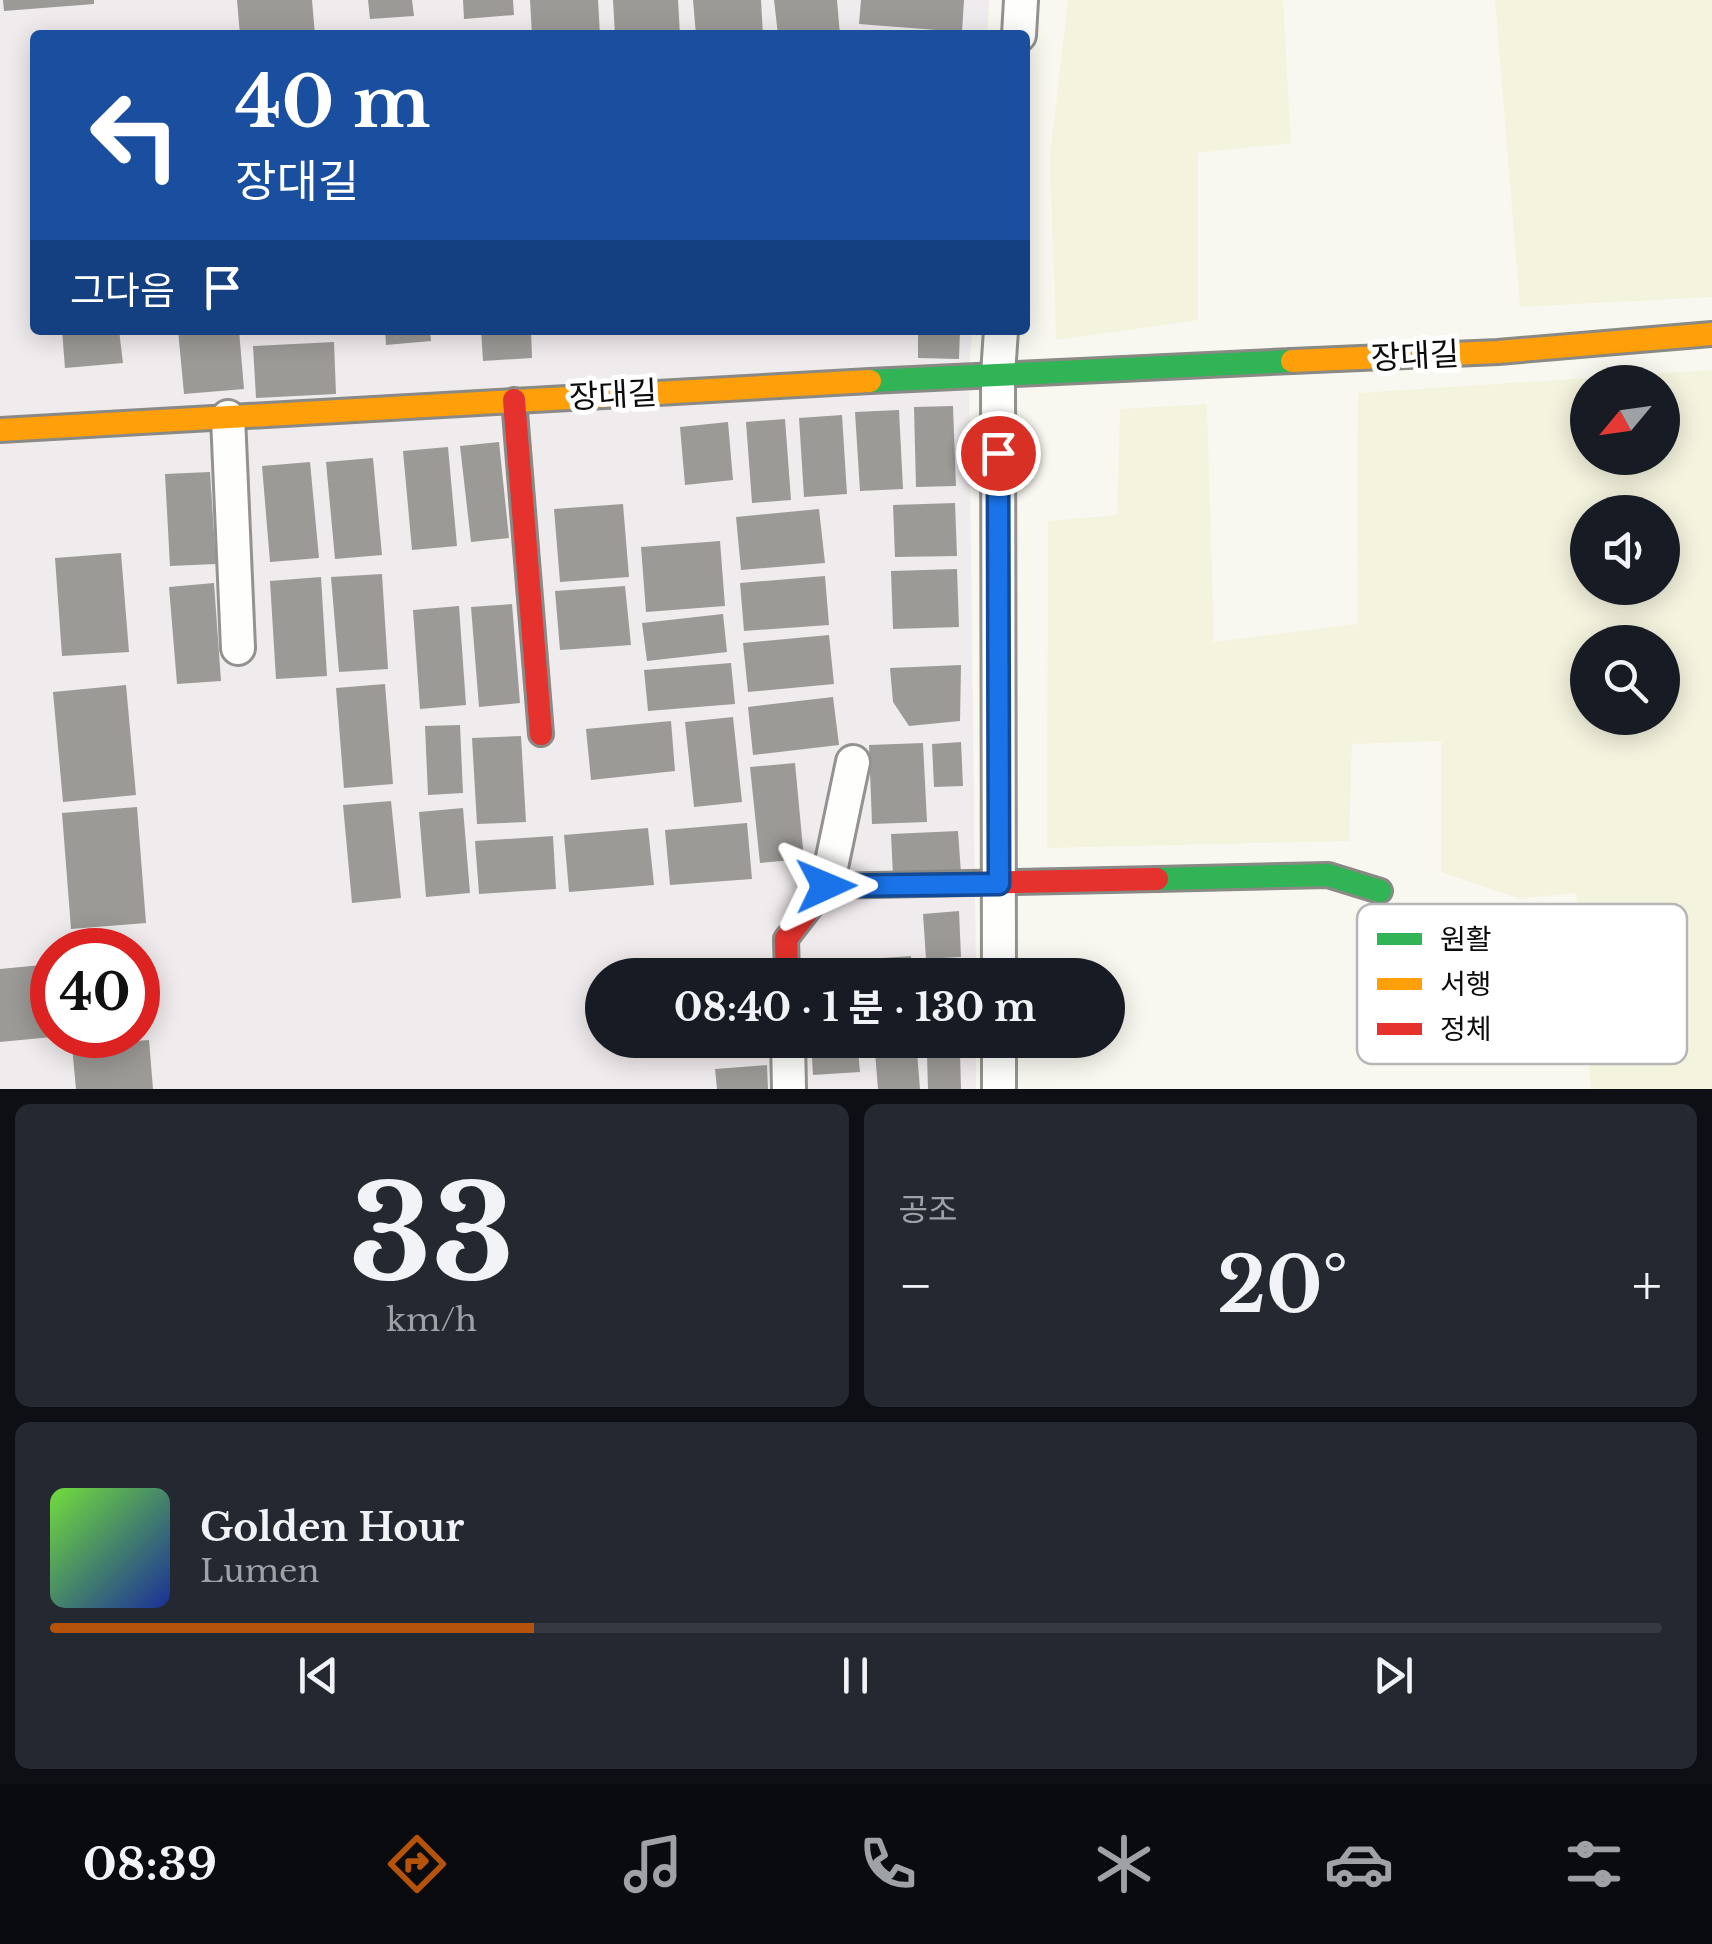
<!DOCTYPE html>
<html lang="ko">
<head>
<meta charset="utf-8">
<style>
	:root { --surface:#171b24; --page:#242831; --text:#f1f3f6; --muted:#9ea1a6; --line:#363941; --accent:#b45309 }
	body { margin:0; font-family:"Libre Baskerville","Noto Sans KR",serif; background:var(--page); color:var(--text); height:100vh; display:flex; flex-direction:column; font-size:38px; white-space:nowrap }
	* { box-sizing:border-box; margin:0 }
	p { font-size:32px; color:var(--muted) }
	.icon { flex:none; width:55px; height:55px; fill:none; stroke:currentColor; stroke-width:2; stroke-linecap:round; stroke-linejoin:round }
	.map { position:relative; height:1089px; overflow:hidden }
	.details { display:flex; flex-direction:column; gap:15px; padding:15px; background:#0d0f14; flex:1 }
	.details>* { flex:none }
	.guide { position:absolute; left:30px; top:30px; width:1000px; height:305px; border-radius:10px; box-shadow:0 5px 25px #0003; background:#1a4fa0; color:#fff; overflow:hidden }
	.needle { width:65px; rotate:241deg }
	.buttons { position:absolute; left:1570px; top:365px; display:grid; gap:20px }
	.buttons a { display:grid; place-items:center; width:110px; height:110px; border-radius:50%; background:var(--surface); box-shadow:0 5px 25px #0003; font-size:50px }
	.speed { position:absolute; left:30px; top:928px; display:flex; gap:20px; font-size:50px; font-weight:700; text-align:center }
	.speed>* { display:grid; place-content:center; width:130px; height:130px; border-radius:50%; background:var(--surface); box-shadow:0 5px 25px #0003; line-height:1 }
	.speed .limit { border:15px solid #d22; background:#fff; color:#111 }
	.pin { position:absolute; display:grid; place-items:center; width:85px; height:85px; color:#fff; margin:-42px; border:5px solid #fff; border-radius:50%; box-shadow:0 2px 10px #0007 }
	.me { position:absolute; width:110px; margin:-55px; rotate:89deg; stroke-linejoin:round; filter:drop-shadow(0 0 8px #0008) }
	.turn { display:flex; align-items:center; gap:35px; height:210px; padding:0 40px; font-size:45px }
	.turn .icon { width:130px; height:130px; stroke-width:2.5 }
	.turn b { display:block; font-size:70px; line-height:85px }
	.then { display:flex; align-items:center; height:95px; padding:0 40px; background:#0003; gap:20px; font-size:38px }
	.big { font-size:75px; font-weight:700; line-height:1.1 }
	.details .tile { flex:1; display:flex; flex-direction:column; justify-content:center; gap:15px; min-width:0; padding:0 35px; border-radius:15px; background:var(--page) }
	.details .dial { align-items:center; gap:0 }
	.dial b { font-size:130px; line-height:1 }
	.song { display:flex; align-items:center; gap:30px }
	.cover { width:120px; height:120px; border-radius:15px; background:linear-gradient(135deg,hsl(100 70% 55%),hsl(230 70% 35%)) }
	.played { height:10px; border-radius:5px; background:linear-gradient(90deg,var(--accent) 30%,var(--line) 30%) }
	.keys { display:flex; justify-content:space-around; direction:ltr }
	.heat { display:flex; justify-content:space-between; align-items:center; font-size:55px; direction:ltr }
	.details .tiles { flex:1; display:grid; gap:15px; grid-template-columns:1fr 1fr }
	.tile:last-child { grid-column:span 2 }
	.trip { position:absolute; left:585px; top:958px; width:540px; height:100px; border-radius:50px; background:var(--surface); box-shadow:0 5px 25px #0003; font-weight:700; line-height:100px; text-align:center }
	.dock { display:flex; height:160px; justify-content:space-around; align-items:center; background:#090b0e; color:var(--muted) }
	.dock .icon { width:70px; height:70px }
	.dock .on { color:var(--accent) }
	.dock b { font-size:45px; color:var(--text) }
	.map>svg:first-child { display:block }
</style>
</head>
<body>
<div class="map">
<svg width="1712" height="1089" viewBox="0 0 1712 1089">
	<rect width="100%" height="100%" fill="#f9f8f0"/>
	<!-- industrial -->
	<path fill="#f0ebed" fill-rule="evenodd" d="M0 0H989L987 35H35V330H972L969 376 976 975H602V1040H976V1089H0ZM52 950H138V1035H52Z"/>
	<!-- farmland -->
	<path fill="#f4f3de" fill-rule="evenodd" d="M1068 0H1283L1291 143 1198 153V320L1056 340 1050 155Z
		M1495 0H1712V297L1520 307Z
		M1712 370V1089H1591L1576 893 1520 899 1441 872V741L1352 744 1349 841 1047 848 1048 521 1117 515 1120 409 1207 404 1214 642 1357 624 1358 393ZM1588 382H1662V458H1588ZM1588 512H1662V588H1588ZM1588 642H1662V718H1588Z"/>
	<!-- building -->
	<path fill="#9c9a96" d="M3 0H94V4L4 11Z
		M237 0H312L315 35H240Z
		M368 0H412L414 16 370 19Z
		M463 0H513L514 15 464 19Z
		M530 0H598L600 35H532Z
		M613 0H678L680 35H615Z
		M693 0H761L763 35H696Z
		M774 0H837L840 35H778Z
		M861 0H964L962 32 859 24Z
		M62 330H119L123 363 65 368Z
		M178 330H239L244 389 184 394Z
		M253 330H283V333L253 335Z
		M385 330H430L431 341 386 345Z
		M481 330H531L532 358 483 361Z
		M918 330H960L959 359 918 358Z
		M334 342 336 394 256 398 253 346Z
		M953 406 956 486 916 487 914 407Z
		M899 410 903 489 860 491 855 412Z
		M842 415 847 494 804 497 799 418Z
		M785 419 791 500 752 503 746 422Z
		M728 422 733 480 685 485 680 427Z
		M499 442 509 538 471 542 460 446Z
		M448 447 457 546 412 550 403 451Z
		M373 458 382 555 335 559 326 462Z
		M310 462 319 558 270 562 262 466Z
		M210 472 216 564 170 566 165 474Z
		M955 503 957 556 895 557 893 505Z
		M623 504 629 577 560 582 554 509Z
		M819 509 825 563 741 570 736 517Z
		M720 541 725 606 646 612 641 547Z
		M121 553 129 652 62 656 55 558Z
		M957 569 959 627 893 629 891 571Z
		M382 574 388 669 339 672 331 577Z
		M825 576 829 625 744 631 740 583Z
		M321 577 327 676 276 679 270 581Z
		M214 583 221 681 177 684 169 587Z
		M625 586 631 645 560 650 555 591Z
		M512 604 520 703 479 707 471 607Z
		M459 606 466 705 420 709 413 610Z
		M723 614 727 652 647 661 642 623Z
		M829 635 834 684 748 692 743 643Z
		M731 663 735 704 648 711 644 670Z
		M961 665 960 721 909 726 893 702 890 668Z
		M385 684 393 784 344 788 336 688Z
		M126 685 136 795 63 802 53 692Z
		M833 697 839 745 753 755 748 707Z
		M733 717 742 802 694 807 685 722Z
		M671 721 675 771 591 780 586 729Z
		M460 725 463 793 428 795 425 726Z
		M521 736 526 822 477 824 472 738Z
		M961 742 963 786 934 787 932 744Z
		M923 743 927 822 872 824 869 745Z
		M795 763 804 859 760 863 750 767Z
		M391 801 401 898 352 903 343 805Z
		M137 807 146 923 71 929 62 813Z
		M463 808 470 893 426 897 419 812Z
		M747 823 752 879 670 885 665 830Z
		M648 828 654 885 569 892 564 835Z
		M958 831 961 873 893 876 891 834Z
		M553 836 556 889 479 894 475 841Z
		M959 911 961 957 926 959 923 914Z
		M911 956 912 975H870L868 959Z
		M52 964V1037L0 1042V969Z
		M138 982H140L145 1028 138 1029Z
		M149 1040 153 1089H76L72 1046Z
		M716 1040H767L768 1050 717 1054Z
		M811 1040H857L860 1072 813 1075Z
		M874 1040H916L920 1089H878Z
		M960 1053 961 1089H928L927 1054Z
		M767 1065 768 1089H717L715 1069Z"/>
	<g fill="none" stroke-linecap="round" stroke-linejoin="round">
		<!-- street casing -->
		<g stroke="#93928f" stroke-width="38">
			<path id="street" d="M1019 35 1021 0
				M228 417 238 648
				M827 886 853 762
				M999 975 998 374 1001 330
				M788 1040 789 1089
				M999 1040V1089"/>
		</g>
		<!-- fast casing -->
		<g stroke="#898985" stroke-width="28">
			<path id="fast" d="M870 381 1292 361
				M1157 879 1328 875 1380 891"/>
		</g>
		<!-- slow casing -->
		<g stroke="#898985" stroke-width="28">
			<path id="slow" d="M1292 361 1498 352 1712 334
				M0 430 870 381"/>
		</g>
		<!-- jam casing -->
		<g stroke="#898985" stroke-width="28">
			<path id="jam" d="M514 400 541 734
				M787 975 786 939 827 886 1157 879"/>
		</g>
		<!-- street -->
		<use href="#street" stroke="#fefefd" stroke-width="32"/>
		<!-- fast -->
		<use href="#fast" stroke="#30b455" stroke-width="22"/>
		<!-- slow -->
		<use href="#slow" stroke="#ff9f0a" stroke-width="22"/>
		<!-- jam -->
		<use href="#jam" stroke="#e5322d" stroke-width="22"/>
	</g>
	<g fill="none" stroke-linecap="round" stroke-linejoin="round">
		<!-- route casing -->
		<g stroke="#114b97" stroke-width="25">
			<path id="route" d="M826 886 999 884 998 453"/>
		</g>
		<!-- route -->
		<use href="#route" stroke="#1a73e8" stroke-width="18"/>
	</g>
	<g text-anchor="middle" dominant-baseline="central" stroke-width="10" stroke-linejoin="round" paint-order="stroke">
		<!-- street labels -->
		<g font-size="32" fill="#0c0c0c" stroke="#fff">
			<text transform="translate(1415 356) rotate(-3)">장대길</text>
			<text transform="translate(613 395) rotate(-3)">장대길</text>
		</g>
	</g>
	<!-- legend -->
	<rect x="1357" y="904" width="330" height="160" rx="15" fill="#fff" stroke="#b6b6b6" stroke-width="2.5"/>
	<rect x="1377" y="933" width="45" height="12" fill="#30b455"/>
	<rect x="1377" y="978" width="45" height="12" fill="#ff9f0a"/>
	<rect x="1377" y="1023" width="45" height="12" fill="#e5322d"/>
	<g font-size="28" fill="#0c0c0c">
		<text x="1440" y="949">원활</text>
		<text x="1440" y="994">서행</text>
		<text x="1440" y="1039">정체</text>
	</g>
</svg>
<div class="buttons">
<a><svg class="needle" viewBox="-14 -14 28 28"><path d="M0-13l5 13h-10z" fill="#e53935"/><path d="M0 13l5-13h-10z" fill="#9ea1a6"/></svg></a>
<a><svg class="icon" aria-label="sound" viewBox="0 0 24 24"><path d="M4 9h4l5-4v14l-5-4H4zM17 9q2 3 0 6"/></svg></a>
<a><svg class="icon" aria-label="search" viewBox="0 0 24 24"><circle cx="10" cy="10" r="6"/><path d="M15 15l6 6"/></svg></a>
</div>
<div class="speed"><div class="limit">40</div></div>
<div class="pin" style="left:998px;top:453px;background:#d93025"><svg class="icon" aria-label="arrive" viewBox="0 0 24 24"><path d="M6 21V4h12l-3 4 3 4H6"/></svg></div>
<svg class="me" style="left:826px;top:886px" viewBox="-20 -20 40 40"><path d="M0-17L14 15 0 8-14 15z" fill="#1a73e8" stroke="#fff" stroke-width="4"/></svg>
<div class="trip">08:40 · 1 분 · 130 m</div>
<div class="guide">
<div class="turn"><svg class="icon" aria-label="left" viewBox="0 0 24 24"><path d="M17 20v-9H6M10 6l-5 5 5 5"/></svg><div><b>40 m</b>장대길</div></div>
<div class="then">그다음<svg class="icon" aria-label="arrive" viewBox="0 0 24 24"><path d="M6 21V4h12l-3 4 3 4H6"/></svg></div>
</div>
</div>
<section class="details">
<div class="tiles">
<div class="tile dial"><b>33</b><p>km/h</p></div>
<div class="tile"><p>공조</p>
<div class="heat"><a>−</a><b class="big">20°</b><a>+</a></div>
</div>
<div class="tile">
<div class="song"><i class="cover"></i><div><b>Golden Hour</b><p>Lumen</p></div></div>
<div class="played"></div>
<div class="keys"><svg class="icon" aria-label="previous" viewBox="0 0 24 24"><path d="M18 5L8 12l10 7zM5 5v14"/></svg><svg class="icon" aria-label="pause" viewBox="0 0 24 24"><path d="M8 5v14M16 5v14"/></svg><svg class="icon" aria-label="next" viewBox="0 0 24 24"><path d="M6 5l10 7-10 7zM19 5v14"/></svg></div>
</div>
</div>
</section>
<nav class="dock">
<b>08:39</b>
<svg class="icon on" aria-label="directions" viewBox="0 0 24 24"><path d="M12 3l9 9-9 9-9-9zM9 14v-3h6M13 9l2 2-2 2"/></svg>
<svg class="icon" aria-label="music" viewBox="0 0 24 24"><path d="M9 18V5l10-2v13"/><circle cx="6" cy="18" r="3"/><circle cx="16" cy="16" r="3"/></svg>
<svg class="icon" aria-label="phone" viewBox="0 0 24 24"><path d="M5 4h4l2 5-3 2q2 4 5 5l2-3 5 2v4C11 20 4 13 5 4z"/></svg>
<svg class="icon" aria-label="climate" viewBox="0 0 24 24"><path d="M12 3v18M4 7l16 10M4 17L20 7"/></svg>
<svg class="icon" aria-label="car" viewBox="0 0 24 24"><path d="M5 17H2v-5l4-1 3-4h7l3 4 3 1v5h-3M9 17h6M6 11h13"/><circle cx="7" cy="17" r="2"/><circle cx="17" cy="17" r="2"/></svg>
<svg class="icon" aria-label="filters" viewBox="0 0 24 24"><path d="M4 7h16M4 17h16"/><circle cx="9" cy="7" r="2"/><circle cx="15" cy="17" r="2"/></svg>
</nav>
</body>
</html>
